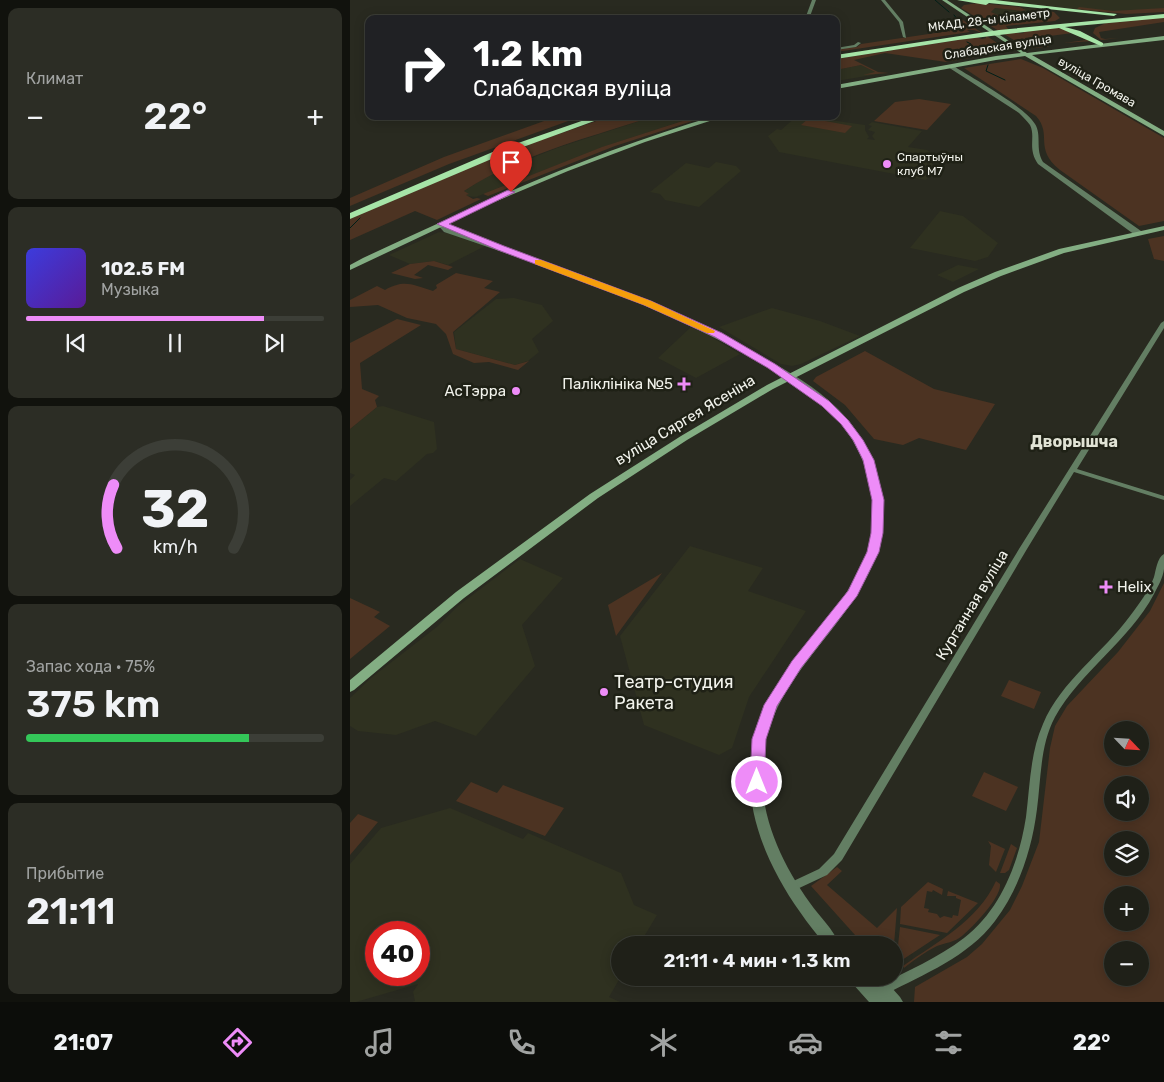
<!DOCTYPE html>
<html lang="ru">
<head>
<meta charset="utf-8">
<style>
	:root { --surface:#1f2018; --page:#2c2d25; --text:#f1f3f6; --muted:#a1a3a2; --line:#3c3e37; --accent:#ee8cf8 }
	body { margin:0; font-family:Rubik,sans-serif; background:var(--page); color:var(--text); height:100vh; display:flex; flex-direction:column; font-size:19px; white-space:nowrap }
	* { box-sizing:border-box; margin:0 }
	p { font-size:16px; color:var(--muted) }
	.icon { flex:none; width:28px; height:28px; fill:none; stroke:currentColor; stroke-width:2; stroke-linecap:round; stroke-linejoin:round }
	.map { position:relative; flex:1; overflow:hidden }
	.side { display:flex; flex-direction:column; gap:8px; padding:8px; background:#11120d; width:350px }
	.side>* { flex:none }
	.hud { position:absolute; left:15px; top:15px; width:475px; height:105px; border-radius:10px; box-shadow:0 2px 12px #0003,0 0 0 1px var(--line); background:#202124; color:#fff; overflow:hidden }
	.needle { width:32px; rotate:115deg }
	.buttons { position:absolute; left:754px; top:721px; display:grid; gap:10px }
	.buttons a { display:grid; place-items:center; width:45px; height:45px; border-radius:50%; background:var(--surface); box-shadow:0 2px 12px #0003,0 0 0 1px var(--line); font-size:25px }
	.speed { position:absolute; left:15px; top:921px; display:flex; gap:10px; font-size:25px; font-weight:700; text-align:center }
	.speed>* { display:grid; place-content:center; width:65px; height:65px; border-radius:50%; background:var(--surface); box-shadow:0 2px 12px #0003,0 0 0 1px var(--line); line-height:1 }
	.speed .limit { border:8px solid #d22; background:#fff; color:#111 }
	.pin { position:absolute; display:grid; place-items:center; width:42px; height:42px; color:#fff; margin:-51px -21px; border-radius:50% 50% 50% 0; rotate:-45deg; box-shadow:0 0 5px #0007 }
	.pin .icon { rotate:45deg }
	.me { position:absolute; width:55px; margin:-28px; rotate:0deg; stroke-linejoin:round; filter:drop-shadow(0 0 4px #0008) }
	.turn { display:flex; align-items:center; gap:18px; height:105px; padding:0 25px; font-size:22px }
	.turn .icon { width:65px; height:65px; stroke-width:2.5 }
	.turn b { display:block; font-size:35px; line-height:42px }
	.big { font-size:38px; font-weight:600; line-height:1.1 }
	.side .tile { flex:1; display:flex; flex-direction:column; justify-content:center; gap:8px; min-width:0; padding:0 18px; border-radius:10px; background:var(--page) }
	.side .dial { align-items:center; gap:0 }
	.dial svg { height:130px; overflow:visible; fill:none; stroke:var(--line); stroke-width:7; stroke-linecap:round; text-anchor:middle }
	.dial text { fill:var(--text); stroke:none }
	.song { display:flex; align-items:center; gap:15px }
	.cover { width:60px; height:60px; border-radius:8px; background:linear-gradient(135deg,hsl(240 70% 55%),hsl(270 70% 35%)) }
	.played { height:5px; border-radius:2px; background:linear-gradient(90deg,var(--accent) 80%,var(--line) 80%) }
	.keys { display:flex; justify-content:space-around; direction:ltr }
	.heat { display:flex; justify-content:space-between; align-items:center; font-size:28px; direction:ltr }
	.charge { height:8px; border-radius:4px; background:linear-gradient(90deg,#34c759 75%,var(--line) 0) }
	.trip { position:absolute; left:261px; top:936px; width:292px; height:50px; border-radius:25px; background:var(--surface); box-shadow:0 2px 12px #0003,0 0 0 1px var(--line); font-weight:600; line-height:50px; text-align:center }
	.tab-bar { display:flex; height:80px; justify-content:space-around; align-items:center; background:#0c0d0a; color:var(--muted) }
	.tab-bar .icon { width:35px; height:35px }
	.tab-bar .selected { color:var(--accent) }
	.tab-bar b { font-size:22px; color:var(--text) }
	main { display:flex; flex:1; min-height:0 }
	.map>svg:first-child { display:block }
</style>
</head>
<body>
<main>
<section class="side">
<div class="tile"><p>Климат</p>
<div class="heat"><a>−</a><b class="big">22°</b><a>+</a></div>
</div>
<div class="tile">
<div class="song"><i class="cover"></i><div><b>102.5 FM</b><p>Музыка</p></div></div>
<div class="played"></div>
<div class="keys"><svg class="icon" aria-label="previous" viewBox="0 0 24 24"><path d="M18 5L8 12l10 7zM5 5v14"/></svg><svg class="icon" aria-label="pause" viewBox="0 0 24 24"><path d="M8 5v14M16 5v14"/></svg><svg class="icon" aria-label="next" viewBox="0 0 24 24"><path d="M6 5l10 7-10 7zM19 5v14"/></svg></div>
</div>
<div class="tile dial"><svg viewBox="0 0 100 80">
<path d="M14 69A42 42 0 1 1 86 69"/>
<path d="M14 69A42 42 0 0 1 12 30" stroke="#ee8cf8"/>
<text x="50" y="56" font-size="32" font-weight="700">32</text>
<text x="50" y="72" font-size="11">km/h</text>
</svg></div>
<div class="tile"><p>Запас хода · 75%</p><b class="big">375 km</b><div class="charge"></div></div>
<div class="tile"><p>Прибытие</p><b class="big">21:11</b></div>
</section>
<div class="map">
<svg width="814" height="1002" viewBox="0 0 814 1002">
	<rect width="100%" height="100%" fill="#292a20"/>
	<!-- built -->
	<path fill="#2f3120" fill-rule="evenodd" d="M636 0H814V8L757 13Z
		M670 7 689 9 684 10 693 17 677 20 652 17 641 12 645 8 674 11V8Z
		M511 65 529 74 486 81V70Z
		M305 116H348L253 147 126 197 115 196 118 194 114 191 139 175 207 148Z
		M452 116 515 125V130L519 137 517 139 525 140 522 136 525 132 518 130 522 126 518 125 522 122 572 131 558 147 577 150 587 157 582 164 587 168 576 180 429 152 418 136 427 129 431 130 446 117Z
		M366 162 386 166 391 171 349 207 315 200 310 194 300 192 336 163 359 168Z
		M590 211 613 216 648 243 638 257 625 261 560 248Z
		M89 232 97 233 135 246 98 265 84 261 60 264 39 255Z
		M608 265 629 269 603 282 587 275Z
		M164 298 192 305 203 321 182 339 189 352 178 361 165 365 106 349 104 332 146 299Z
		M422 308 470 321 510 336 451 364 442 366 431 364 369 327Z
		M341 327 353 332 390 354 346 378 308 358Z
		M33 406 84 422 87 449 83 453 77 454 46 481 34 478 0 506V480L5 475 0 473V429L27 407Z
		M340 546 413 568 398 591 456 611 399 697 382 748 369 755 294 725 270 636Z
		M170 559 213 578 172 625 185 666 126 736 85 721 46 735 8 731 0 726V698L21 678 88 626 108 606Z
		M100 808 173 839 178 833 271 873 284 905 307 915 289 945H270V978L259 997 270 1002H62L65 1001 63 992 68 984 6 1002H0V864L31 828ZM26 932H69V975H26Z"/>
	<!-- green -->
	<path fill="#4c3322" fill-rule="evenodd" d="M628 3 670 7 676 10 672 11 645 8 641 12 652 17 677 20 692 18V15H688L684 10 687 9 704 12 710 18 705 21 656 26C659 32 667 34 674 33L673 31 707 28 716 29 742 41 714 43 736 40 723 33 684 38 699 47 677 48 611 8 614 5Z
		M729 7 763 11 814 8V12L776 14 727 9Z
		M814 17V22L749 32 751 38 755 39 769 38 751 40 743 33 745 28 756 23Z
		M610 18 659 51 596 62 535 53 504 60 528 72 539 73 513 75 525 72 511 65 486 70V59L627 37 632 39 636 38V37C630 32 625 29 617 30L620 32 486 52V49L507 47 511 44 599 31 613 24 608 19Z
		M671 59 693 68 814 138V221L789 226 710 170C683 148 703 135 686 116L614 68Z
		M569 99 601 104 577 130 524 121 545 102Z
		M208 116H232L99 164 0 206V198L94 157Z
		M261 116H305C241 137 171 154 114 191L119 194 116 195 123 199 127 198 131 199 87 220 65 211 0 240V218L162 150Z
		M348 116H358L265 146 138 196 133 194 252 147Z
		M459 118 502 126 495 133 451 125Z
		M814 236V261L804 259 798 239Z
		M84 261 103 267 98 270 78 265 64 275 73 278 65 279 41 273 60 264Z
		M106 273 143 281 134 288 150 292 103 332 106 349 165 365 179 361 168 370 139 362 124 363 103 354 96 334 86 324 57 318 28 305 0 307V300L27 286 35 290C55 279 62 285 83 291L87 288 86 285Z
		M47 319 71 325 10 363 12 389 29 396 25 400 27 407 0 429V343Z
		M515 351 584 389 645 404 616 450 569 438 553 445 524 439 495 405 463 381 466 377Z
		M312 573 266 636 258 605Z
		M814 583V1002H564L565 987 617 957 632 944 660 910 672 886 689 842 700 748 705 726 717 706 768 652 800 611ZM762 730H790V758H762ZM762 785H790V812H762ZM762 840H790V868H762ZM762 895H790V922H762ZM762 950H790V978H762Z
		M0 598 30 612 24 617 40 626 0 659Z
		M659 680 691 692 684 709 651 696Z
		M634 772 668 787 656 811 622 796Z
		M121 782 147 793 153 785 214 808 195 836 106 801Z
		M8 814 28 822 0 855V823Z
		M638 841 655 849 646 872 639 865 641 846Z
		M661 844 667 848 659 870 655 873H650Z
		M487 867 492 871 477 885 527 928 547 908 544 945H514L461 886Z
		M646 881 650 884C652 897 622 928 612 936 605 942 595 943 587 946 575 952 564 960 554 968L553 966C588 941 627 922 646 881Z
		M578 882 593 889 592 895 583 890 582 892 577 891 574 908 579 909 578 912 587 914 590 918 594 916 602 918 603 915 608 916 611 900 606 898V896H597L598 891 628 903 597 933 550 924 551 907Z
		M550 927 590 935 546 964Z"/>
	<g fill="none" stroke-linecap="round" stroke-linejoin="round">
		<!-- stream -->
		<path stroke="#001f18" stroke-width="1" d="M585 0 599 12
			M599 31 598 29 611 24 604 15
			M617 42 621 44 620 55
			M638 65 636 71 655 80
			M0 228 10 218"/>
		<!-- minor -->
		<path fill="#637e63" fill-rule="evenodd" d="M462 0H466L459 19H455Z
			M531 0H535L553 22 556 38 553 37 549 22Z
			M508 42 511 43 506 47 486 50V48L504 45Z
			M814 321V328L727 469 814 496V500L724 472 677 549 492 860 477 875 445 890 441 892 437 890 436 887 437 884 469 869 484 854 669 549 811 323Z
			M814 554C814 559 814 565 814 569 813 578 808 586 804 594 779 641 730 672 705 717 690 745 691 779 687 809 682 849 669 889 645 921 618 957 574 974 536 994L532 995 528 994 526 990 528 986C557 971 588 958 614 938 651 910 669 862 676 817 680 786 680 753 693 724 711 681 753 653 780 616 789 604 799 591 804 577 806 570 807 558 814 554Z"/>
		<!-- tertiary -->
		<path fill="#637e63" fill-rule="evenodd" d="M598 65H602C622 78 674 106 685 124 692 135 685 149 693 162L791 231V235H785L688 164C677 148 686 137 680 125 677 121 673 117 669 113L598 67Z
			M89 223H93L100 228C204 265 310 299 407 354 435 369 465 386 488 409 529 450 546 513 522 566 490 639 416 682 412 768 410 817 432 864 460 903 470 917 483 929 490 945H475C467 934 458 924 450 912 421 871 397 820 400 768 404 683 475 639 510 569 536 517 521 451 480 412 457 389 427 372 400 357 303 302 198 268 94 232L87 224Z
			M499 978H533L550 997 553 1002H519L502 983Z"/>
		<!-- secondary -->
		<path fill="#83ae83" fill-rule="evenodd" d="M592 0H597L677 53 814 36V40L682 55 814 131V136L675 56 646 60 486 89V85L646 56 671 53Z
			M365 116H375L295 142 218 171 142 203 0 270V265L13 258C128 204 243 152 365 116Z
			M814 226V230L714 253 651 276 614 292 423 389 337 440 248 498 114 598 4 690 0 692V680L106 592 240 494 331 436 417 385 608 288 645 272 709 249Z"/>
		<!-- trunk -->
		<path fill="#a6e4a7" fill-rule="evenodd" d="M607 0H645L767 14 764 16 639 3 636 5Z
			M814 14V18L715 27 730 31 753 43V45L751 46 709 28 608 40 486 59V55L649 30Z
			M246 116H258L151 155 0 219V213L145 151Z"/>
	</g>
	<!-- route -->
	<path fill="#ee8cf8" stroke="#9b5ba1" d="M158 190 165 192 99 224 154 246 301 301 372 333 425 364 479 401 498 420 513 440 524 460 534 500 533 533 529 552 507 596 451 668 427 706 416 739 414 782 412 786 407 788 402 786 400 782 402 739 414 705 442 661 498 591 517 552 521 533 522 500 513 460 503 440 491 424 472 406 418 368 365 337 294 305 148 250 87 224Z"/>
	<!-- slow -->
	<path fill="#f59e0b" d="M185 260H191L301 301 365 331 364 333H357L294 305 185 264Z"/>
	<!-- markers -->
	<g fill="#ee8cf8" stroke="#1f2116" stroke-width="2">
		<circle cx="537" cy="164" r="5"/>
		<path d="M331.5 376.5h5v5h5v5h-5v5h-5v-5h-5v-5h5z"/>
		<circle cx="166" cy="391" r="5"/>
		<path d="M753.5 579.5h5v5h5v5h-5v5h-5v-5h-5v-5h5z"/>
		<circle cx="254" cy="692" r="5"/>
	</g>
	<g text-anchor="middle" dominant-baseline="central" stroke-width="5" stroke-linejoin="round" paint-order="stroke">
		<!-- far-street labels -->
		<g font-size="12" fill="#f2f3ec" stroke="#1f2116">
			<text transform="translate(639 20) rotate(-7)">МКАД, 28-ы кіламетр</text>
			<text transform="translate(648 47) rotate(-9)">Слабадская вуліца</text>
			<text transform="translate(747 82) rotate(30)">вуліца Громава</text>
		</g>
		<!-- far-poi labels -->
		<g font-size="12" fill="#f2f3ec" stroke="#1f2116" text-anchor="start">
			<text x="547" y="157">Спартыўны<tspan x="547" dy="14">клуб М7</tspan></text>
		</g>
		<!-- poi labels -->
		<g font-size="15" fill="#f2f3ec" stroke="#1f2116" text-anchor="end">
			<text x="323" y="384">Паліклініка №5</text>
			<text x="156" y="391">АсТэрра</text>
			<text x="767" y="587" text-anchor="start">Helix</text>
		</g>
		<!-- street labels -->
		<g font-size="15" fill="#f2f3ec" stroke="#1f2116">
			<text transform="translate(335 420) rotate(-31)">вуліца Сяргея Ясеніна</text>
			<text transform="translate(622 605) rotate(-59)">Курганная вуліца</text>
		</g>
		<!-- neighbourhood labels -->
		<g font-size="16" font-weight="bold" fill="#e1e3d5" stroke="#1f2116">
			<text x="724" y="441">Дворышча</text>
		</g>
		<!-- near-poi labels -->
		<g font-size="18" fill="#f2f3ec" stroke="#1f2116" text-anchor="start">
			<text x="264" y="682">Театр-студия<tspan x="264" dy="21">Ракета</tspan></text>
		</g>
	</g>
</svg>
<div class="buttons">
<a><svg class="needle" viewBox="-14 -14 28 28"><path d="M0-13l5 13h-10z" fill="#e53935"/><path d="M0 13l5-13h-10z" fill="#a1a3a2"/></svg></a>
<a><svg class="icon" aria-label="sound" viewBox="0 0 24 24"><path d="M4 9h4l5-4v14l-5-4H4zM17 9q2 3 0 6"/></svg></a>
<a><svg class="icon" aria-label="layers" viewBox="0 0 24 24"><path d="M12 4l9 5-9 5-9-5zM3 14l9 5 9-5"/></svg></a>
<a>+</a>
<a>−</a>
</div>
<div class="speed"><div class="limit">40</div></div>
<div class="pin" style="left:161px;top:192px;background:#d93025"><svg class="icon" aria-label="arrive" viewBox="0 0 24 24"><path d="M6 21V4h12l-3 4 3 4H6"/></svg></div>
<svg class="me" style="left:407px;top:782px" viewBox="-20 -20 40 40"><circle r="17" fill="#ee8cf8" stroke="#fff" stroke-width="3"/><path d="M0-11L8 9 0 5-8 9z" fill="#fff"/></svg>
<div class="trip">21:11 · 4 мин · 1.3 km</div>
<div class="hud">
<div class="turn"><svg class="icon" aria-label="right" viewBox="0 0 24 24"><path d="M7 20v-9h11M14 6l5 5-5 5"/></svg><div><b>1.2 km</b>Слабадская вуліца</div></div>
</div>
</div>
</main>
<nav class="tab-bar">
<b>21:07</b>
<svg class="icon selected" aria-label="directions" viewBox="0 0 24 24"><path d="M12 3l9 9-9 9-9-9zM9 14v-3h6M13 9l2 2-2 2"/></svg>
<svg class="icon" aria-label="music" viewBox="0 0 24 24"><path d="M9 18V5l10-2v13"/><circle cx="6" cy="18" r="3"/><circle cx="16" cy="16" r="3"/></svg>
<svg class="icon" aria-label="phone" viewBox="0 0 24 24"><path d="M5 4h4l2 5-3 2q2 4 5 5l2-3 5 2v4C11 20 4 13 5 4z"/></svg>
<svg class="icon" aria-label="climate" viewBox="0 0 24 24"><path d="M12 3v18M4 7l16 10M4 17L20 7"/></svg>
<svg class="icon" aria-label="car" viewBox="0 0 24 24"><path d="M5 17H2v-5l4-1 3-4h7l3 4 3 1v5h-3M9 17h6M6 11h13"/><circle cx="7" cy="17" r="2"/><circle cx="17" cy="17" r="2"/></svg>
<svg class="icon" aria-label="filters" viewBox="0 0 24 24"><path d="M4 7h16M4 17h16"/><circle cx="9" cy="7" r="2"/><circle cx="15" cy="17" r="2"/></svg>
<b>22°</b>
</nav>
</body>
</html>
